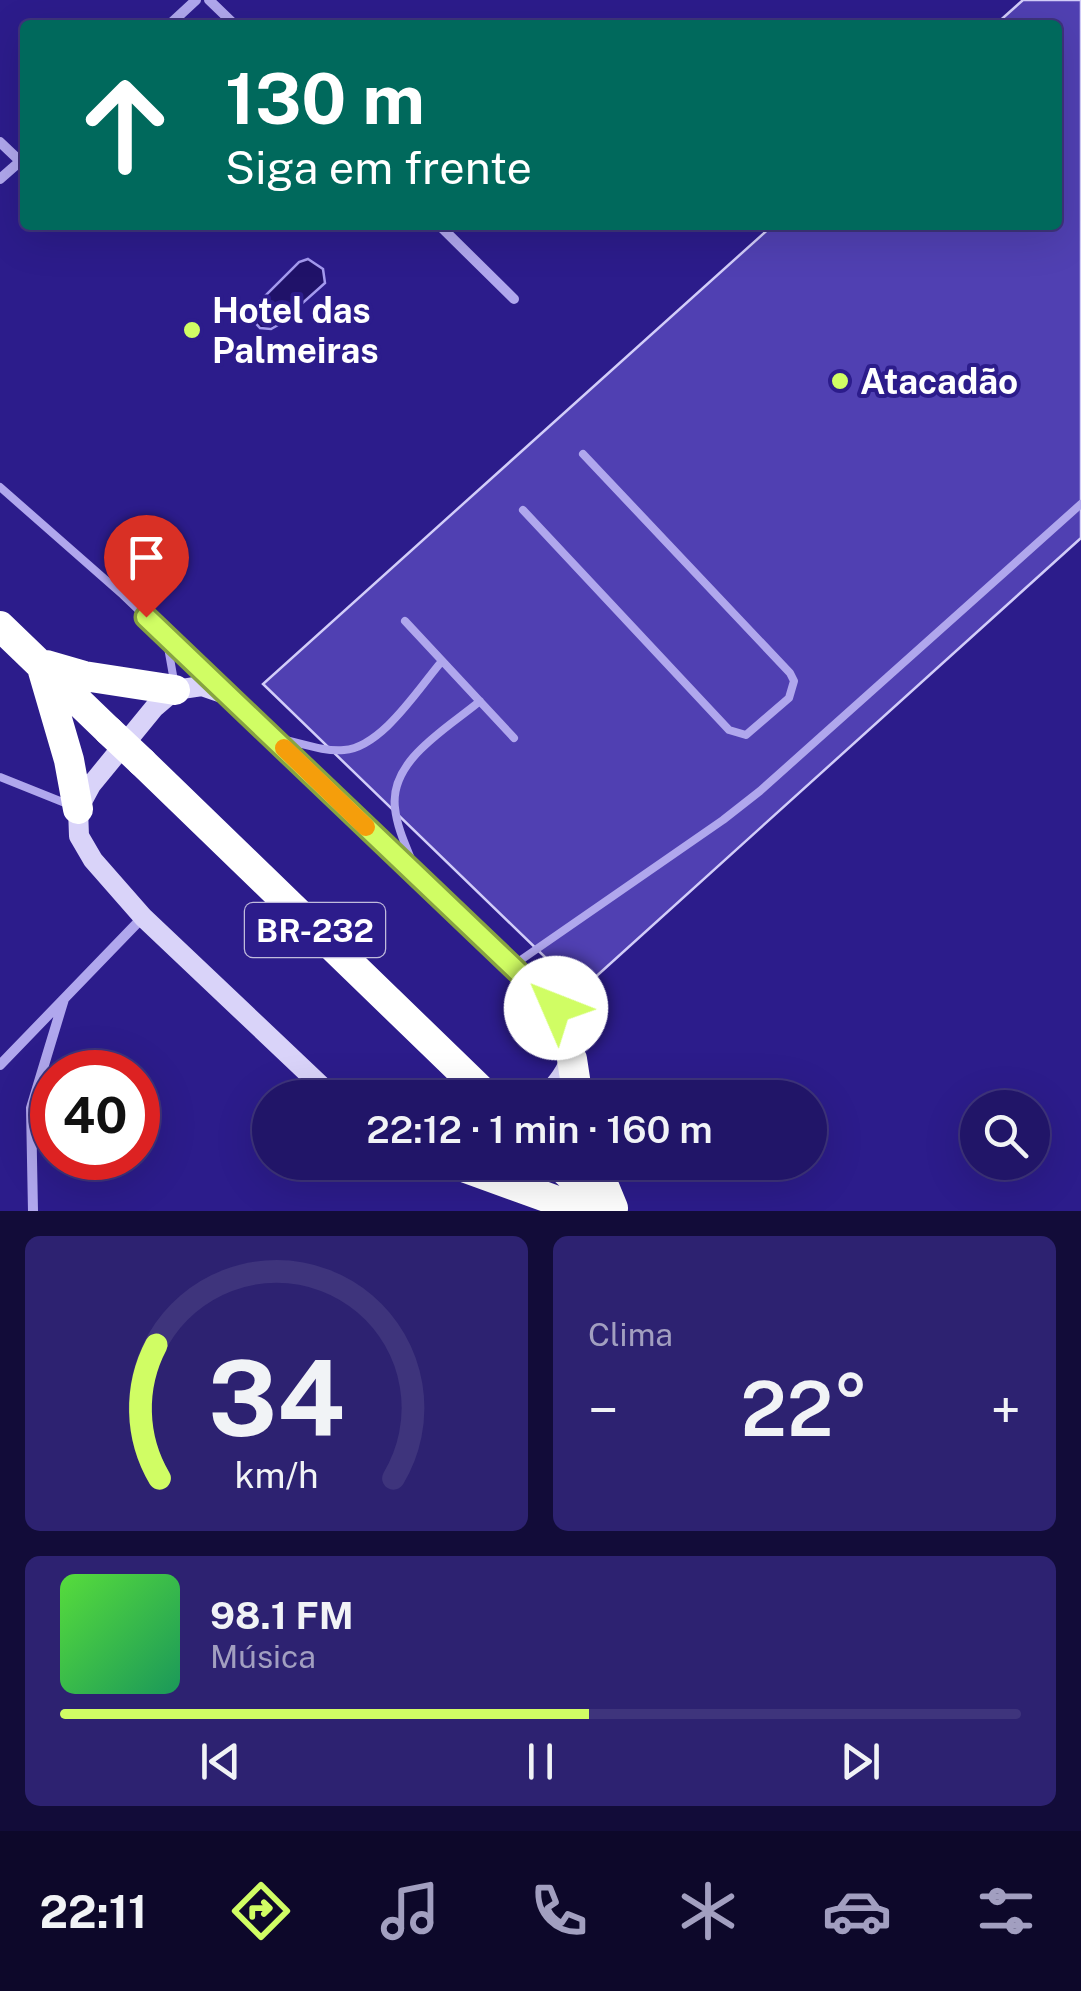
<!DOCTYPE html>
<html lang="pt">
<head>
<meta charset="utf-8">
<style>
	:root { --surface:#211568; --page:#2d2271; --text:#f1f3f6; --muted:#a29fc0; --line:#3e347c; --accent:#d0fd64 }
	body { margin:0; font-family:"Public Sans",sans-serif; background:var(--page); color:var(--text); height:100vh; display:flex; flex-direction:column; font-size:38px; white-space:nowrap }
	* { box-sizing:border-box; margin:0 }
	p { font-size:32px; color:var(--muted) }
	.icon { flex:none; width:55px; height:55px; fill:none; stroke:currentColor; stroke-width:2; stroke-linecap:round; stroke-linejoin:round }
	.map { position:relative; height:1211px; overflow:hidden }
	.panel { display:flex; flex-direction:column; gap:25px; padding:25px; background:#120c39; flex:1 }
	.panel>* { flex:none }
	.hud { position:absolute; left:20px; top:20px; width:1042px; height:210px; border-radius:10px; box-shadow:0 10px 40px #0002,0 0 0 2px var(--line); background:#00695c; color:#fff; overflow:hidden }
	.buttons { position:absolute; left:960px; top:1090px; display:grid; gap:20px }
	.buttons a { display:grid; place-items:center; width:90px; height:90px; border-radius:50%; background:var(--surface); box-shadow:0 10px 40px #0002,0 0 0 2px var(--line); font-size:50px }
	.speed { position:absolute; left:30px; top:1050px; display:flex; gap:20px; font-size:50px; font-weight:700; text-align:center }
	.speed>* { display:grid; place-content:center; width:130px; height:130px; border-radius:50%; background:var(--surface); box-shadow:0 10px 40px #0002,0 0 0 2px var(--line); line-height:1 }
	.speed .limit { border:15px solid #d22; background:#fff; color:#111 }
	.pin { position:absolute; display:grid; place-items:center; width:85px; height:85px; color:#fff; margin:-102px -42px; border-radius:50% 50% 50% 0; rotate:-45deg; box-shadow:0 0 10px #0007 }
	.pin .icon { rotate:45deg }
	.me { position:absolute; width:110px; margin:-55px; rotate:314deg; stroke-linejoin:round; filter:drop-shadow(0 0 8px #0008) }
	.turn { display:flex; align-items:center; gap:35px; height:210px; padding:0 40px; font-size:45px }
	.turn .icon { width:130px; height:130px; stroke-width:2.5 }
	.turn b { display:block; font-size:70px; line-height:85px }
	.big { font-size:75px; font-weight:600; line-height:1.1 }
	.panel .card { flex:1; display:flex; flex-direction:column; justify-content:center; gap:15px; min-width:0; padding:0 35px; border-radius:15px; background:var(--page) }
	.panel .dial { align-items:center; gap:0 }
	.dial svg { height:260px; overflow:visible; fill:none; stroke:var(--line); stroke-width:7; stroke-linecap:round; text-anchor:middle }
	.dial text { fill:var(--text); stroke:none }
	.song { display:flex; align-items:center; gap:30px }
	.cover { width:120px; height:120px; border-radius:15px; background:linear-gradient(135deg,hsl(110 70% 55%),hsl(150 70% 35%)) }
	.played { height:10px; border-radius:5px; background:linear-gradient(90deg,var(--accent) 55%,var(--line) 55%) }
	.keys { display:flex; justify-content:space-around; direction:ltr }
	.heat { display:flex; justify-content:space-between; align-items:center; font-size:55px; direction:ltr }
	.panel .tiles { flex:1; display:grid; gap:25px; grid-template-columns:1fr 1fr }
	.card:last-child { grid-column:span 2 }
	.trip { position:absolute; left:252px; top:1080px; width:575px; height:100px; border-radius:50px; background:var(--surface); box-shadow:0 10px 40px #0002,0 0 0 2px var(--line); font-weight:600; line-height:100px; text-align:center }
	.menu { display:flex; height:160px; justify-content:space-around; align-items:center; background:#0d082a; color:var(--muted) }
	.menu .icon { width:70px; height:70px }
	.menu .selected { color:var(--accent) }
	.menu b { font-size:45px; color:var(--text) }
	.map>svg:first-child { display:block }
</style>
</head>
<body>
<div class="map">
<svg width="1081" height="1211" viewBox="0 0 1081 1211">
	<rect width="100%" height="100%" fill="#2c1c8b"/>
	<!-- water -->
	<path fill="#201269" stroke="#a49aef" stroke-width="2.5" d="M308 259 323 269 325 283 278 325 271 329 260 328 252 319 251 310 299 262Z"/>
	<!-- building -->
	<path fill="#5040b2" stroke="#d2cdf9" stroke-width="2.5" d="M1023 0H1081V538L580 991 263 684 773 225H1058V25H995Z"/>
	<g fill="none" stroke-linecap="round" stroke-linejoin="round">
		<!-- lane -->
		<path stroke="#b0a7ed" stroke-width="8" d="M0 487 123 595 217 685
			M523 510 729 730 746 735 789 698 794 681 790 673 583 454
			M405 621 514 738
			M166 636 174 681
			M281 739C301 743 324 752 344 750 382 747 418 689 442 661
			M0 777 70 805
			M412 861C405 844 397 827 395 808 389 760 448 728 480 701
			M515 964 723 820 760 791 1081 504"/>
		<!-- street -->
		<path stroke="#b0a7ed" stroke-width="10" d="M209 0 235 25
			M169 25 196 0
			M0 142 20 161
			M0 179 25 157
			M439 225 514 299
			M0 1065 143 917
			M33 1211 31 1108 64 999"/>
		<!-- secondary -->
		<path stroke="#d9d3f9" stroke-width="20" d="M334 1098 143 917 93 860 79 836 78 809 91 785 154 708 175 690 202 686 228 695 557 1009C580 1047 575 1066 543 1098
			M413 1162C426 1170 453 1170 466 1162"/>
		<!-- highway -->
		<path stroke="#fff" stroke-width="30" d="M0 626 109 731
			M46 665 84 676 175 690
			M43 671 69 760 78 809
			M142 762 489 1098
			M572 1059 578 1098
			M556 1162 608 1211
			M594 1162 613 1208
			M460 1166 585 1211"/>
		<!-- highway-bridge -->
		<path stroke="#fff" stroke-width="30" d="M109 731 142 762"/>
	</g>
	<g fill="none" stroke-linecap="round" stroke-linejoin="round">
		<!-- route casing -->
		<g stroke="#87a441" stroke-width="25">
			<path id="route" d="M146 617 556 1008"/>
		</g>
		<!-- route -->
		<use href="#route" stroke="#d0fd64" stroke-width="18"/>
		<!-- slow -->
		<path stroke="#f59e0b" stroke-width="18" d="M284 748 366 827"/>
	</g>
	<!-- markers -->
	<g fill="#d0fd64" stroke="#2c1c8b" stroke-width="4">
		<circle cx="192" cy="330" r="10"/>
		<circle cx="840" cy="381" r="10"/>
	</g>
	<g text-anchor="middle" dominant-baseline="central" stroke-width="8" stroke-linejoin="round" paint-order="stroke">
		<!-- shield labels -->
		<rect fill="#2c1c8b" stroke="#c0bbdc" stroke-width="2.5" x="245" y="903" width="140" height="54" rx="8"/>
		<g font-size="32" font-weight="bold" fill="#fff">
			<text x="315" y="930">BR-232</text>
		</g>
		<!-- poi labels -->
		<g font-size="35" font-weight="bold" fill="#fff" stroke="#2c1c8b" text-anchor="start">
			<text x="212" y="310">Hotel das<tspan x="212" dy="40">Palmeiras</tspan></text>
			<text x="860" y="381">Atacadão</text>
		</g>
	</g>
</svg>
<div class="buttons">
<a><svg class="icon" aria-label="search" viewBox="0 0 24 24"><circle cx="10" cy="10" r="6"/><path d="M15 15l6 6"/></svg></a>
</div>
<div class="speed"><div class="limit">40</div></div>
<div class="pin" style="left:146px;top:617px;background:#d93025"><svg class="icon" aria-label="arrive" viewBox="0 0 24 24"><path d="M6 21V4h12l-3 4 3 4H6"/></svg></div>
<svg class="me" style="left:556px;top:1008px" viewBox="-20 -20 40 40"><circle r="19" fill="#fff"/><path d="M0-13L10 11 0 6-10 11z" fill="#d0fd64"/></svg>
<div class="trip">22:12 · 1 min · 160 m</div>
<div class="hud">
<div class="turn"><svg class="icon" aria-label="ahead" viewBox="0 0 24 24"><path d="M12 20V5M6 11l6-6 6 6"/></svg><div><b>130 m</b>Siga em frente</div></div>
</div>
</div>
<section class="panel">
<div class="tiles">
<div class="card dial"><svg viewBox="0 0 100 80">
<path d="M14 69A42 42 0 1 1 86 69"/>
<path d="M14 69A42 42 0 0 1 13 28" stroke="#d0fd64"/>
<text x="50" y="56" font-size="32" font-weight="700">34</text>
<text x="50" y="72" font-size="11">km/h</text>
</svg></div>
<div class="card"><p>Clima</p>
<div class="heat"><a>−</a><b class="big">22°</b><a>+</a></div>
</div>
<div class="card">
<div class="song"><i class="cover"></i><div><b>98.1 FM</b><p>Música</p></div></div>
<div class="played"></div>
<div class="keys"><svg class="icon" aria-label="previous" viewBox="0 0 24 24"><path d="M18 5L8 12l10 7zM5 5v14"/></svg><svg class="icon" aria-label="pause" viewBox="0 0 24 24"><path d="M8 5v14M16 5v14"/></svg><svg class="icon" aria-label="next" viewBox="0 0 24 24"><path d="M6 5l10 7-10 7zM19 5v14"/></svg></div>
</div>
</div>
</section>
<nav class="menu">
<b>22:11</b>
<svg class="icon selected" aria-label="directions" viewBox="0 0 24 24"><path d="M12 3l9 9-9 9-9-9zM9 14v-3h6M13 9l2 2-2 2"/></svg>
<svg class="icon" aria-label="music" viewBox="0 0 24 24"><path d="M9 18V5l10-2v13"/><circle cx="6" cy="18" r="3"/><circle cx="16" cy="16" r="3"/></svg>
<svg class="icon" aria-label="phone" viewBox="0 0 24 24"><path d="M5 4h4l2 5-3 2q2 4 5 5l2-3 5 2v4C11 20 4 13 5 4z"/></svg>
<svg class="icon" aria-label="climate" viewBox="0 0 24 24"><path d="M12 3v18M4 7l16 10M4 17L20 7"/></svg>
<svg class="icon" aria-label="car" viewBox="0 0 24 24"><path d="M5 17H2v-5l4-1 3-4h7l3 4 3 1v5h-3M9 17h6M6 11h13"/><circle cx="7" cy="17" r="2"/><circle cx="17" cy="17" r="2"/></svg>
<svg class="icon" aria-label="filters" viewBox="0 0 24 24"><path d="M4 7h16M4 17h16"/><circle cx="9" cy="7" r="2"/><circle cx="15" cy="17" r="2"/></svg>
</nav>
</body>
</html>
